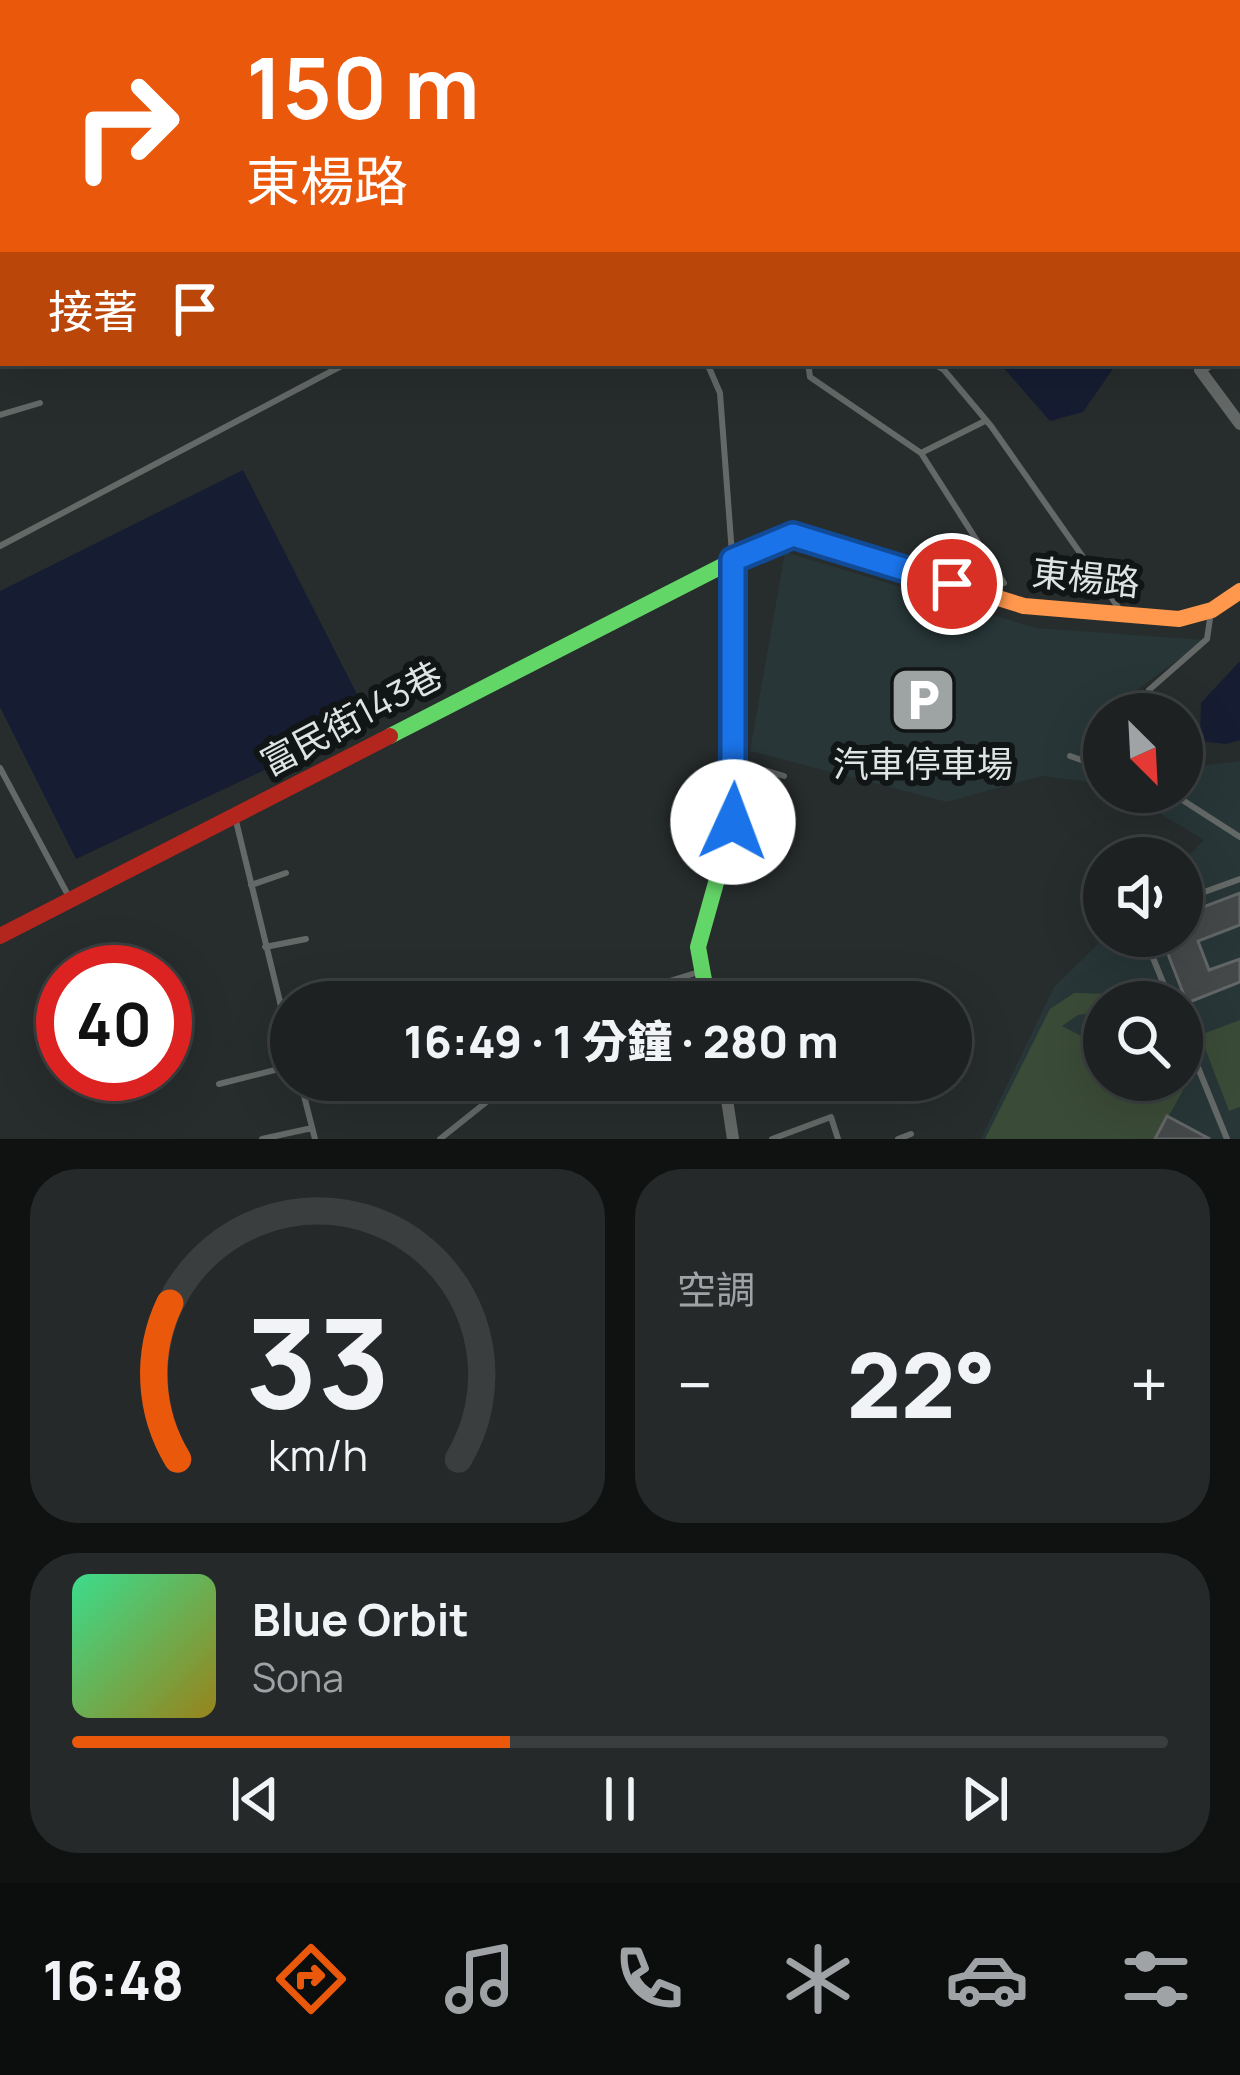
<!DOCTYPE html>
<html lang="zh-TW">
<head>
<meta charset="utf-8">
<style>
	:root { --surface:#1d2121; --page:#25292a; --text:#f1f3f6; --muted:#a0a3a5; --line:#3b3e3f; --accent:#ea580c }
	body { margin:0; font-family:Manrope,"Noto Sans TC",sans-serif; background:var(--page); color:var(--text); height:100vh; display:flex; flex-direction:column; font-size:45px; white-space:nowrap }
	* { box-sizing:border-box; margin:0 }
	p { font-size:39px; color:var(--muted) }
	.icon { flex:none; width:66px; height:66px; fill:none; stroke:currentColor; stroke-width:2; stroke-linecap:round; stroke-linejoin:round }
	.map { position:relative; height:1139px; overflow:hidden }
	.details { display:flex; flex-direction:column; gap:30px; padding:30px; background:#101212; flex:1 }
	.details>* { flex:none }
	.hud { position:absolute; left:0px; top:0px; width:1242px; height:366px; box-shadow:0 12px 48px #0002,0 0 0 3px var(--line); background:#ea580c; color:#fff; overflow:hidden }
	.needle { width:78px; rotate:156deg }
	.buttons { position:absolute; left:1083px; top:693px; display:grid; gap:24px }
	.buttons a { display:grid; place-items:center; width:120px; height:120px; border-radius:50%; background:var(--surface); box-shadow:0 12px 48px #0002,0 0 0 3px var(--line); font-size:60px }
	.speed { position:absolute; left:36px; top:945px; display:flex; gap:24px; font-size:60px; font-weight:700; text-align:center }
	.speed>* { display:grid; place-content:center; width:156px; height:156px; border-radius:50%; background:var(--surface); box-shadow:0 12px 48px #0002,0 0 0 3px var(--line); line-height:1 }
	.speed .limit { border:18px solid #d22; background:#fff; color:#111 }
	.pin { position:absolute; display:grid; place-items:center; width:102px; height:102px; color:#fff; margin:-51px; border:6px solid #fff; border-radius:50%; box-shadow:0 3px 12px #0007 }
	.me { position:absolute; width:132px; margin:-66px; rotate:2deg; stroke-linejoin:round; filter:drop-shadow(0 0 9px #0008) }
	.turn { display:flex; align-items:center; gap:42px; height:252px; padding:0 48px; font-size:54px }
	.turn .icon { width:156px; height:156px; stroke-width:2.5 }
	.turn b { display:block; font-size:84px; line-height:102px }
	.then { display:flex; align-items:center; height:114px; padding:0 48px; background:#0003; gap:24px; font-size:45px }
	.big { font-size:90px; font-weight:800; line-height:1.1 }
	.details .tile { flex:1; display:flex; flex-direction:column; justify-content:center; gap:18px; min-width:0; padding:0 42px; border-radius:48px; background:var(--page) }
	.details .dial { align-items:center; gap:0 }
	.dial svg { height:312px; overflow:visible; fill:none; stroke:var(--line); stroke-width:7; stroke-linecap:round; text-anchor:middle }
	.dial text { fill:var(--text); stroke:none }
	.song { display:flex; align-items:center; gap:36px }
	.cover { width:144px; height:144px; border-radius:18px; background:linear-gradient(135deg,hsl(150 70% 55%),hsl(50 70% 35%)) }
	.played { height:12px; border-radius:6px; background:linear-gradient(90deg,var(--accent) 40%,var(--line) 40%) }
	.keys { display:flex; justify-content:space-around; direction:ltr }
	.heat { display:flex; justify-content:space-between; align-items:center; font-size:66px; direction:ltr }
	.details .tiles { flex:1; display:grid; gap:30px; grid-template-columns:1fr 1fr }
	.tile:last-child { grid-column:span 2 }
	.trip { position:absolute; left:270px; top:981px; width:702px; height:120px; border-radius:60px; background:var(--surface); box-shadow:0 12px 48px #0002,0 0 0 3px var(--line); font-weight:800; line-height:120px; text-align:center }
	.dock { display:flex; height:192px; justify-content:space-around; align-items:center; background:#0c0d0d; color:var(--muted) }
	.dock .icon { width:84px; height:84px }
	.dock .selected { color:var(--accent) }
	.dock b { font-size:54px; color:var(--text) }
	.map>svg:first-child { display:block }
</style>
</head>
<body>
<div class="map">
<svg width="1240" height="1139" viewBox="0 0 1240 1139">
	<rect width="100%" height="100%" fill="#272c2c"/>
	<!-- built -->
	<path fill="#283638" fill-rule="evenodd" d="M785 552 1036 628 1205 640 1104 714V784L1042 776 947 802 750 751Z
		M1240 761V1139H981L1054 987 1106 936H1182V862L1204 840 1124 792H1182V768ZM1104 1002H1182V1080H1104Z"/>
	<!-- green -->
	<path fill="#3a4b37" d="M1074 993 1119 994 1137 1002H1104V1011L1078 1015 1062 1026 1104 1048V1080H1182V1069L1192 1074 1156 1139H985L1050 1009Z
		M1240 1020V1107L1229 1111 1200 1035Z"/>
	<!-- water -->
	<path fill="#161d32" d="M1004 363H1117L1083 412 1050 421 1002 366Z
		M243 470 368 716 362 724 76 859 0 707V591Z
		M1240 661V740L1226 744 1200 741 1201 703Z"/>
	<!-- building -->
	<path fill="#444848" stroke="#626667" stroke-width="3" d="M1240 893V925L1198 941 1209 970 1240 959V982L1187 1003 1161 936H1182V915Z
		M1167 1116 1210 1139H1155Z"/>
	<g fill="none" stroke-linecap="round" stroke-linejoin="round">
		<!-- lane -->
		<path stroke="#646968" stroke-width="6" d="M559 0 560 3
			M0 325 3 324
			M707 363 720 393 732 554
			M808 363 810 377 921 453 1004 583
			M932 363 944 370 991 426 1118 607
			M0 415 40 403
			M921 453 985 421
			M0 546 347 363
			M1149 690 1207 639 1211 612
			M1070 756 1104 768
			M738 762 784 776
			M0 768 69 897
			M1170 792 1240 837
			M235 817 291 1047
			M251 885 286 873
			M1182 900 1240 879
			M1148 936 1147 943 1171 1002
			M265 947 306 939
			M602 1002 702 971
			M280 1003 330 992
			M1182 1028 1227 1139
			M300 1080 315 1139
			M219 1084 291 1066
			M262 1139 312 1128
			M440 1139 514 1080
			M772 1139 831 1117 838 1139
			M898 1139 911 1134"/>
		<!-- street -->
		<path stroke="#646968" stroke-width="12" d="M231 3 233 0
			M1040 3 1042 0
			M1154 3 1155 0
			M1239 49 1240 47
			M1239 213 1240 214
			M1239 342 1240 341
			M1209 363 1200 370 1240 424
			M724 1080 733 1139"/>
		<!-- fast -->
		<path stroke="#63d668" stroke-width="16" d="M390 736 767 543 793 534 901 568
			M708 1002 698 947 733 822V560"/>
		<!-- slow -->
		<path stroke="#ff974d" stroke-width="16" d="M901 568 1024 606 1179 619 1212 610 1240 591"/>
		<!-- jam -->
		<path stroke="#b3261e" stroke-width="16" d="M0 936 390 736"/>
	</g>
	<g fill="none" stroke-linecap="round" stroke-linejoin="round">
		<!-- route casing -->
		<g stroke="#114b97" stroke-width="30">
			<path id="route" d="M733 822V560L793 535 952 584"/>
		</g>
		<!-- route -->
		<use href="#route" stroke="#1a73e8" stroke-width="21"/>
	</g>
	<!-- icons -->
	<defs>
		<g id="parking-square" transform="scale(3.45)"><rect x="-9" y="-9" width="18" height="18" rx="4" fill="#9ea3a4" stroke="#111515"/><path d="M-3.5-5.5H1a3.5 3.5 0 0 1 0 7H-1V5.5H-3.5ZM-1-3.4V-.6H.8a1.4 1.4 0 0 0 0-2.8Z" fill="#fff"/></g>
	</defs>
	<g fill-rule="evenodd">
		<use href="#parking-square" x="923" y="700"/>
	</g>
	<g text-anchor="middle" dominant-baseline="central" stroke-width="12" stroke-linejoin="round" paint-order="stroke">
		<!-- street labels -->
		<g font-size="36" fill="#dee3e4" stroke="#111515">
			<text transform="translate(1086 577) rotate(6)">東楊路</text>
			<text transform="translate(351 718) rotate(-28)">富民街143巷</text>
		</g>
		<!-- poi labels -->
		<g font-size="36" fill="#dee3e4" stroke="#111515">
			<text x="923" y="763">汽車停車場</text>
		</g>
	</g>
</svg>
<div class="buttons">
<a><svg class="needle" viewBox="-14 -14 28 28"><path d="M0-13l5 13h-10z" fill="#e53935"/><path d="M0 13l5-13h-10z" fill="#a0a3a5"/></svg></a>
<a><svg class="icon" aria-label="sound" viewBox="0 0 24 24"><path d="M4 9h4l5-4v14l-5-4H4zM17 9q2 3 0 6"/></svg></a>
<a><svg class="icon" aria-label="search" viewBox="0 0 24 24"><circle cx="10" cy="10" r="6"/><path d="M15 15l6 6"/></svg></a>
</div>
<div class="speed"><div class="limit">40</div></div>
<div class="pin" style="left:952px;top:584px;background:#d93025"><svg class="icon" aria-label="arrive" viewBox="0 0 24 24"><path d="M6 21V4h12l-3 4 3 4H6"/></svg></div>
<svg class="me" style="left:733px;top:822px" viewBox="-20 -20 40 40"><circle r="19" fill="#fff"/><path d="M0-13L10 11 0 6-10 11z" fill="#1a73e8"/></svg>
<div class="trip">16:49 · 1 分鐘 · 280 m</div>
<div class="hud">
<div class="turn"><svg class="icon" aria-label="right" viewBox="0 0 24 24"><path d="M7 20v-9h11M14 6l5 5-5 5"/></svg><div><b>150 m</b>東楊路</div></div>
<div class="then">接著<svg class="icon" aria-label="arrive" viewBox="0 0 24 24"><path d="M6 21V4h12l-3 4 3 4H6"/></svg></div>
</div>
</div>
<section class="details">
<div class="tiles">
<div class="tile dial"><svg viewBox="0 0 100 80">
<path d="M14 69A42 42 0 1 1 86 69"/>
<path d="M14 69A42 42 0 0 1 12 29" stroke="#ea580c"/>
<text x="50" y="56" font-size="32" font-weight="700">33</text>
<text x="50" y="72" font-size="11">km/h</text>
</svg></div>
<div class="tile"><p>空調</p>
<div class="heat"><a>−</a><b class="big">22°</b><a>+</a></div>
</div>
<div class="tile">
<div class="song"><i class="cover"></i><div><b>Blue Orbit</b><p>Sona</p></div></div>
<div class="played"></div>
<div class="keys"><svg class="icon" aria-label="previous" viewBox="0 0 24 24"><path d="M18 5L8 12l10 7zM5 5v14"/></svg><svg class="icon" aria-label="pause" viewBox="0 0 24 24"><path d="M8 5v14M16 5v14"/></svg><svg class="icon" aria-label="next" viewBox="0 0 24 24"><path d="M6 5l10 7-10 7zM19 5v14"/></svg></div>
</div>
</div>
</section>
<nav class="dock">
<b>16:48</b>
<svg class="icon selected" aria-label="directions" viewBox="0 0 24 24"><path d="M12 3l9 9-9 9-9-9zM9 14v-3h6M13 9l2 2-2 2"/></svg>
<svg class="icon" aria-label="music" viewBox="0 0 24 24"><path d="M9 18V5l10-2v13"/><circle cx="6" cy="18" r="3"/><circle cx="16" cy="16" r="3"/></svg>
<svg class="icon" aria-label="phone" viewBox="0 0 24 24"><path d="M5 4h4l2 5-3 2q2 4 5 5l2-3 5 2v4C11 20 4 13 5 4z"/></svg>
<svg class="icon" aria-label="climate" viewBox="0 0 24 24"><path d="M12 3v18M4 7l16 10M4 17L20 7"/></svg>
<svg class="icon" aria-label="car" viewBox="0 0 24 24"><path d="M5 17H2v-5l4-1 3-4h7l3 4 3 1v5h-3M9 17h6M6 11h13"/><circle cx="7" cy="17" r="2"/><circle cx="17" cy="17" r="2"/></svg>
<svg class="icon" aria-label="filters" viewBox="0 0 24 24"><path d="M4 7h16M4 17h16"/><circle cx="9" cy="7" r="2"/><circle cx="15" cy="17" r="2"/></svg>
</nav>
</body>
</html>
